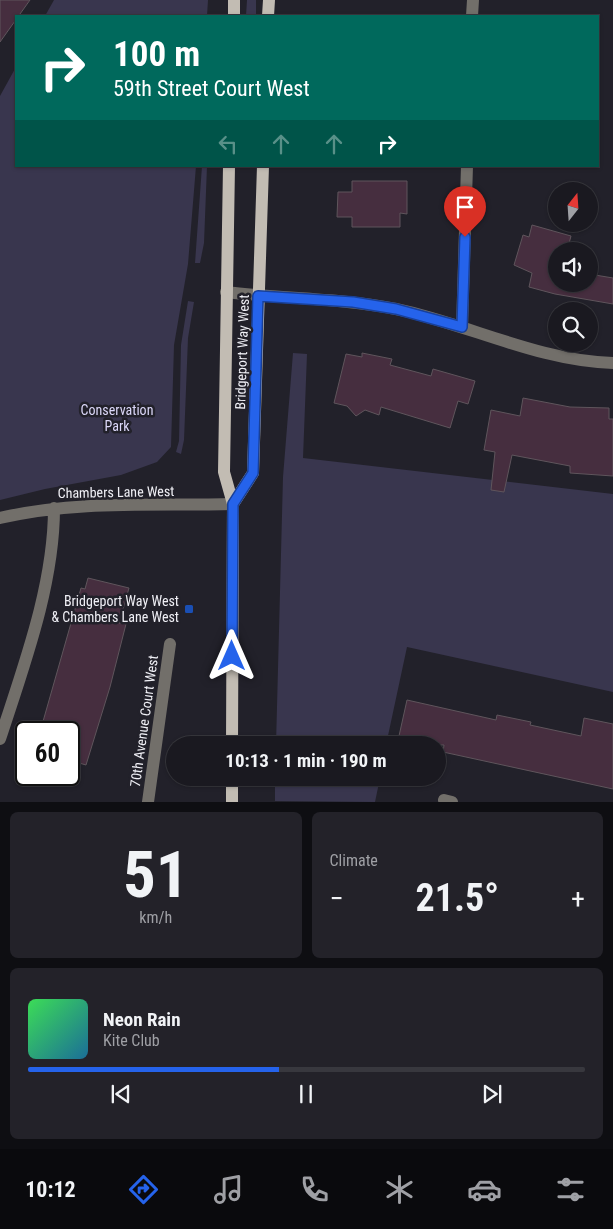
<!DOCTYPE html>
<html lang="en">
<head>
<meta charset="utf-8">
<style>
	:root { --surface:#1a1920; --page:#232229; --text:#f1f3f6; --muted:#9fa0a5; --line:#38383e; --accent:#2563eb }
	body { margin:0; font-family:"Roboto Condensed",sans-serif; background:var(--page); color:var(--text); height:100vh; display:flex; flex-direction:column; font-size:19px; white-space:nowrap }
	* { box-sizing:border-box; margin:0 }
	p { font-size:16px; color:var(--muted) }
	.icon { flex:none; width:28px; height:28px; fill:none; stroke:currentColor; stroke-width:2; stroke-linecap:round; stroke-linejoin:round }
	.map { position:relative; height:802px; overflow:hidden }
	.sheet { display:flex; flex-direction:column; gap:10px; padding:10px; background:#0e0e12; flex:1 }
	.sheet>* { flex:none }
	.banner { position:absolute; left:15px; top:15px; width:584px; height:152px; border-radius:0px; box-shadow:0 1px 4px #0004,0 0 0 1px var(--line); background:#00695c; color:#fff; overflow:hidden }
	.needle { width:32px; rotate:17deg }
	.fabs { position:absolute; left:548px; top:182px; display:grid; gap:10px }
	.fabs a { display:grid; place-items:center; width:50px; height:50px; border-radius:50%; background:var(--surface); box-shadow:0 1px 4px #0004,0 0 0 1px var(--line); font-size:25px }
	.speed { position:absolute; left:15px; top:721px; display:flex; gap:10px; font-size:25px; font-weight:700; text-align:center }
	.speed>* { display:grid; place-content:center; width:65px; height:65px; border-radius:50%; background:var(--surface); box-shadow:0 1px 4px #0004,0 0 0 1px var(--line); line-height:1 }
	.speed .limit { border:2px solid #111; border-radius:8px; background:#fff; color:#111 }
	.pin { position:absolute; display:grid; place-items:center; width:42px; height:42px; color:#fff; margin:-51px -21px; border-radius:50% 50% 50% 0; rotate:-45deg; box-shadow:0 0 5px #0007 }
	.pin .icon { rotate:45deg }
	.me { position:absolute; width:55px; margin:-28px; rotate:0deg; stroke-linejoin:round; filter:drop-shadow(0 0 4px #0008) }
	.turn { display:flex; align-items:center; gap:18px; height:105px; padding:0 15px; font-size:22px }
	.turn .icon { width:65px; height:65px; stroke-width:2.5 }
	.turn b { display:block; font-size:35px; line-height:42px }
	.lanes { display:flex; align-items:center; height:48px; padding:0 15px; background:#0003; justify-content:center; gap:25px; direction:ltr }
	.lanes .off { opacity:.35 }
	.big { font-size:38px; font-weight:700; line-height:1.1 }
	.sheet .card { flex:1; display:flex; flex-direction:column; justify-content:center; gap:8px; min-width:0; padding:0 18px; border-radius:8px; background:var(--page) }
	.sheet .dial { align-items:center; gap:0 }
	.dial b { font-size:65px; line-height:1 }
	.song { display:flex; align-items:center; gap:15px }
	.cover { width:60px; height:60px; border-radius:8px; background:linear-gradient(135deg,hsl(130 70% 55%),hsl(200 70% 35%)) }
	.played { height:5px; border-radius:2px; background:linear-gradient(90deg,var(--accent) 45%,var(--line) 45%) }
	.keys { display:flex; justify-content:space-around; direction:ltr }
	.heat { display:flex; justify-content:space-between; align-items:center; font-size:28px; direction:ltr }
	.sheet .tiles { flex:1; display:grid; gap:10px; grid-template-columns:1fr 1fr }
	.card:last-child { grid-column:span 2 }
	.trip { position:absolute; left:166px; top:736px; width:280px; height:50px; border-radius:25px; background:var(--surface); box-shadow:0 1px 4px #0004,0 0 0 1px var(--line); font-weight:700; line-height:50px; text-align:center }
	.menu { display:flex; height:80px; justify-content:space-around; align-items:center; background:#0a0a0d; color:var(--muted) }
	.menu .icon { width:35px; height:35px }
	.menu .current { color:var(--accent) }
	.menu b { font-size:22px; color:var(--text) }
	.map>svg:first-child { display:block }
</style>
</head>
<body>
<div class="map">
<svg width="613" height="802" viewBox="0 0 613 802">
	<rect width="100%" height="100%" fill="#22212a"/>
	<!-- green -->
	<path fill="#39364e" d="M54 0H208L207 16H45Z
		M247 0H256V16H246Z
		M16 67V166H196L188 264 174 345 171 447 157 462 121 475 45 489 0 500V96Z
		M202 166H207L204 243 200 263H195Z
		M188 301 194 302 188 338 184 440 181 454 176 452 179 441 181 345Z
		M293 353 307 354 303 458 613 494V692L407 647 386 745H276L283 477Z
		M275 778H380L375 802 275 801Z"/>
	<!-- building -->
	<path fill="#462e3f" stroke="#5f555c" d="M0 0H30L0 42Z
		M352 181H407V214L400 213V227H352V217H337L338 192H352Z
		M532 225 571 236 567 251H556V284H589V274L613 278V304L555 294 529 287 532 273 514 265 523 235 529 237Z
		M362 353 392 359 390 365 431 376 433 369 475 381 468 404 458 401 450 428 381 407 379 415 365 410 356 416 347 406 334 403 346 354 362 357Z
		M523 398 570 407 609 408V419H613V476L570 473V466L512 455 504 492 491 490 495 452 484 450 491 410 520 416Z
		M88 578 129 588 119 623 126 624 110 687 86 765 69 760V732H40L81 588 85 589Z
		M407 700 496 720 497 715 531 722 530 725 581 736 584 718 613 724V789L443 752 444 745H397Z"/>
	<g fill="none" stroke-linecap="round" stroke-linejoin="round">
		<!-- minor -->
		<path stroke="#726f6a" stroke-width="12" d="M472 16 473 0
			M226 292C282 299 340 298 396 309 468 324 538 361 613 363
			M462 327 467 166
			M0 518C77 500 155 506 233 504
			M0 739C24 665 54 585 54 508
			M444 800 452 802
			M148 802 170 644"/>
		<!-- major -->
		<path stroke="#c2bcb3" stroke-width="12" d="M234 16V0
			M268 16 269 0
			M229 166 224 472 233 504 232 745
			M233 504 253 473 263 166
			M232 778V802"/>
	</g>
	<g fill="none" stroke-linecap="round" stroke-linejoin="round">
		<!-- route casing -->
		<g stroke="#184099" stroke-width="12">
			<path id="route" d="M232 656 233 504 253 473 258 296 353 302 396 309 462 327 465 237"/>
		</g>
		<!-- route -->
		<use href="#route" stroke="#2563eb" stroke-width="9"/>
	</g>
	<!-- markers -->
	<rect fill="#1a4fb4" stroke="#22212a" stroke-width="2" x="184" y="604" width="10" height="10" rx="2.5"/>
	<g text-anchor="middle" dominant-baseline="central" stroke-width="5" stroke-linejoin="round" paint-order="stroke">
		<!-- street labels -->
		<g font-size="14" fill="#f0f0f6" stroke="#22212a">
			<text transform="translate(242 352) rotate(-88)">Bridgeport Way West</text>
			<text transform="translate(116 492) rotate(-1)">Chambers Lane West</text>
			<text transform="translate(144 721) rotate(-82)">70th Avenue Court West</text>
		</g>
		<!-- park labels -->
		<g font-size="14" fill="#dcd8f9" stroke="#22212a">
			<text x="117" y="410">Conservation<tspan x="117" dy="16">Park</tspan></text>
		</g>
		<!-- poi labels -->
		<g font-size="14" fill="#f0f0f6" stroke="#22212a" text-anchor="end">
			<text x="179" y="601">Bridgeport Way West<tspan x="179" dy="16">&amp; Chambers Lane West</tspan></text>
		</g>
	</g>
</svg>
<div class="fabs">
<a><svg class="needle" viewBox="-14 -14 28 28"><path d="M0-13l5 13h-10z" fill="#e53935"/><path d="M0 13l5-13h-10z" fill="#9fa0a5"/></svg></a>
<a><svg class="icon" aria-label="sound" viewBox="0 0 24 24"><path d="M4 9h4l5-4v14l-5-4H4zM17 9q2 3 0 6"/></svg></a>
<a><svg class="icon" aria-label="search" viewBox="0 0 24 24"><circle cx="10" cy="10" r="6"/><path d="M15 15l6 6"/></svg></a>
</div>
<div class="speed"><div class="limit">60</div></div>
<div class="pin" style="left:465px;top:237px;background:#d93025"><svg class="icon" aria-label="arrive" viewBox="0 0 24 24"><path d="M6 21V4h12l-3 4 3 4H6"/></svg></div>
<svg class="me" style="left:232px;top:656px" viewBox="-20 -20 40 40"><path d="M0-17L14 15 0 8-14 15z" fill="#2563eb" stroke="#fff" stroke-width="4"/></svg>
<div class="trip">10:13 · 1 min · 190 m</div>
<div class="banner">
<div class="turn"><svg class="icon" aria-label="right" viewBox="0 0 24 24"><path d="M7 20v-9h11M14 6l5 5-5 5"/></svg><div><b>100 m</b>59th Street Court West</div></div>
<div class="lanes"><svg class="icon off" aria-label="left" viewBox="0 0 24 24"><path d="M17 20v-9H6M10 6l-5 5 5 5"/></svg><svg class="icon off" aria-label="ahead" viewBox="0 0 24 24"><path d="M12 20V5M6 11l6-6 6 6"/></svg><svg class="icon off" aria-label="ahead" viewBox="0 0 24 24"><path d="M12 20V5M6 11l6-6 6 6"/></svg><svg class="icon" aria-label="right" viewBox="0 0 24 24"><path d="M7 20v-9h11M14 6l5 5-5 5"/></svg></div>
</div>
</div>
<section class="sheet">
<div class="tiles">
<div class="card dial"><b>51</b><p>km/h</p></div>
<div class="card"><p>Climate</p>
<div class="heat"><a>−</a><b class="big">21.5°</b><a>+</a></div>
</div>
<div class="card">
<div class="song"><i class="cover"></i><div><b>Neon Rain</b><p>Kite Club</p></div></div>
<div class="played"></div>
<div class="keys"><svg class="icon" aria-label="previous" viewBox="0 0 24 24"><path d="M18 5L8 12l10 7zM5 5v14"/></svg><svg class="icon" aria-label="pause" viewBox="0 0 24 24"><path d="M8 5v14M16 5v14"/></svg><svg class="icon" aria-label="next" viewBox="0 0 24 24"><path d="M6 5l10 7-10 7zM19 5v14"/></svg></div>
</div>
</div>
</section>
<nav class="menu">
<b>10:12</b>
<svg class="icon current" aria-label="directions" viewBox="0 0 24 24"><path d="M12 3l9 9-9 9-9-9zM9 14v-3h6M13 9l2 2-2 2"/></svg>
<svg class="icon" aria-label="music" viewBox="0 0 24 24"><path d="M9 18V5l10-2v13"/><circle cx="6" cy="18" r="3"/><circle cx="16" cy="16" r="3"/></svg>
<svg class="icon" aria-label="phone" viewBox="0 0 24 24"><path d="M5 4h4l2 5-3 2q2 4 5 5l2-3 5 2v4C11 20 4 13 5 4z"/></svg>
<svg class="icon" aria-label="climate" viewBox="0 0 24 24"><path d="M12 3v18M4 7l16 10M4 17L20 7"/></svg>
<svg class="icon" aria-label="car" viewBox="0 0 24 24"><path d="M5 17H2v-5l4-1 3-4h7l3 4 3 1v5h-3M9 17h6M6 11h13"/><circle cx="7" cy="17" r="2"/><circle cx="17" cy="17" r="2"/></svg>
<svg class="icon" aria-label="filters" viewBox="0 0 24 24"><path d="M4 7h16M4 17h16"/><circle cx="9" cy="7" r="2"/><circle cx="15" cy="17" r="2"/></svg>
</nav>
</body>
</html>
